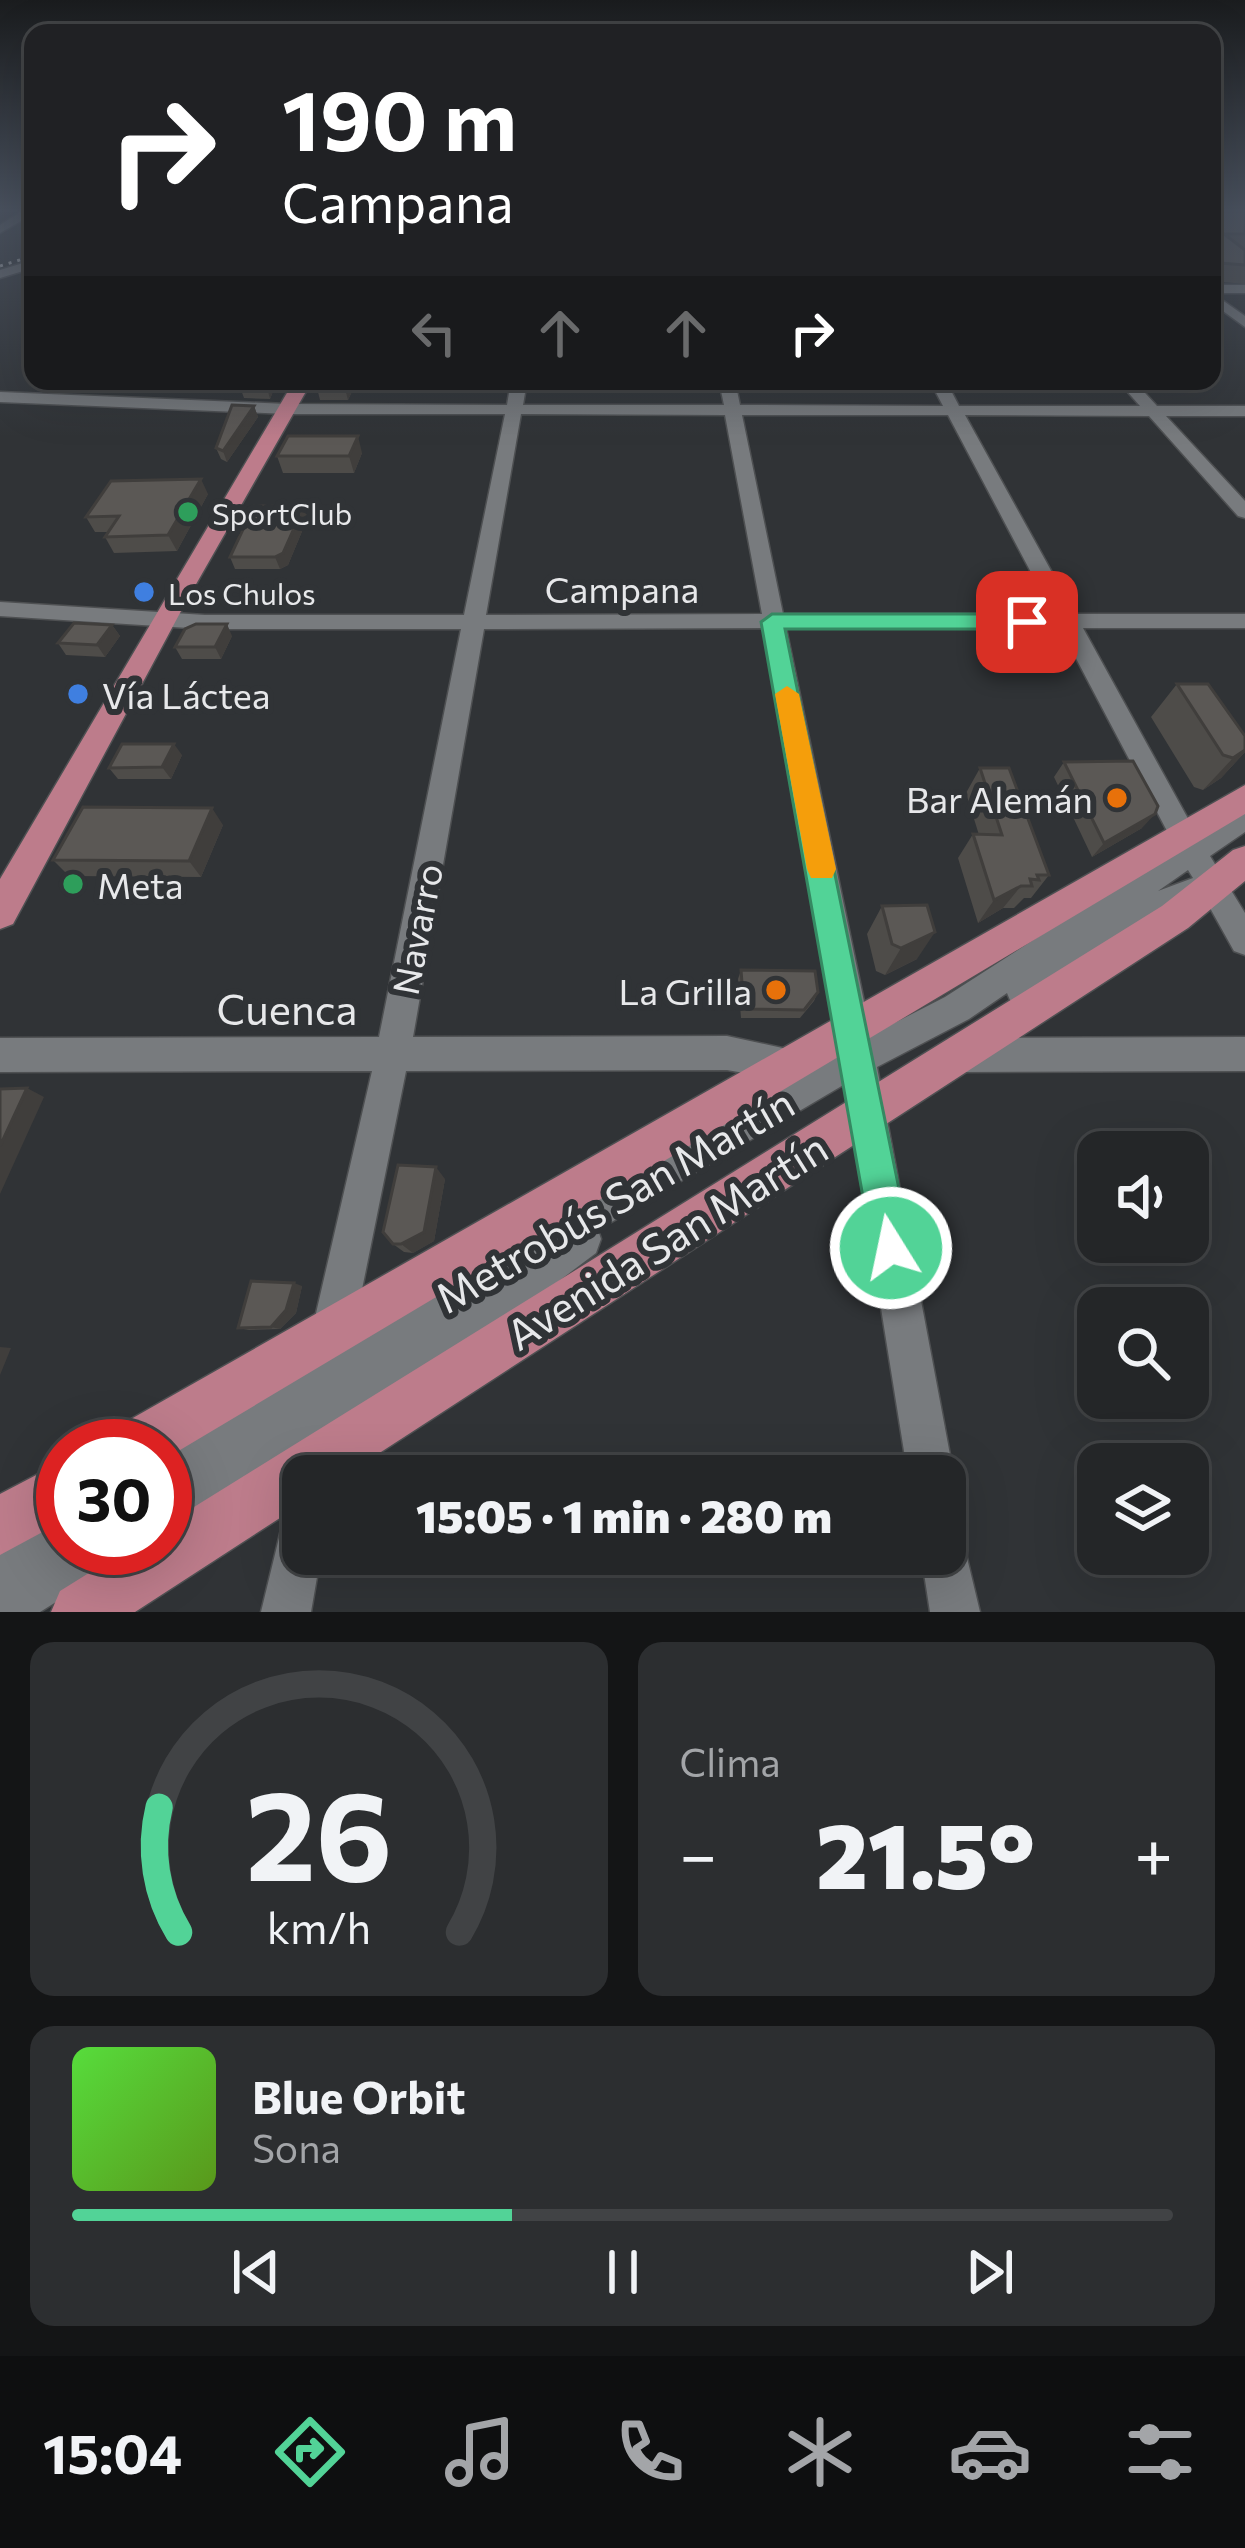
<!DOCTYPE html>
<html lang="es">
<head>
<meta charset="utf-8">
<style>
	:root { --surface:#242628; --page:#2c2e30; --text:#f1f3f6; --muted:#a3a5a8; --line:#414345; --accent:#52d397 }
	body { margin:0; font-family:Commissioner,sans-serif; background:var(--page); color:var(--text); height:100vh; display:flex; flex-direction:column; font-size:45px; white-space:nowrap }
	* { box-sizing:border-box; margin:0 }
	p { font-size:39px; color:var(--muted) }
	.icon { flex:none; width:66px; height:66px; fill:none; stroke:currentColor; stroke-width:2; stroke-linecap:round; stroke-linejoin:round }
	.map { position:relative; height:1612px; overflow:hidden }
	.panel { display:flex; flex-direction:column; gap:30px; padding:30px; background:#141516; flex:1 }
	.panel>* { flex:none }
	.banner { position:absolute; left:24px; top:24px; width:1197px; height:366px; border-radius:24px; box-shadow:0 12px 48px #0002,0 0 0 3px var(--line); background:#202124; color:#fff; overflow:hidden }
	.fabs { position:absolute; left:1077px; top:1131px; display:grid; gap:24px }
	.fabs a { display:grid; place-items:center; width:132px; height:132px; border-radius:24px; background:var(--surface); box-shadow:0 12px 48px #0002,0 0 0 3px var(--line); font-size:60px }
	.speed { position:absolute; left:36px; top:1419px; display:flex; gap:24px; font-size:60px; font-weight:700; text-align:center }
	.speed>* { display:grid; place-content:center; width:156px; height:156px; border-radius:50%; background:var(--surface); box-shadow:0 12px 48px #0002,0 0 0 3px var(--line); line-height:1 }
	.speed .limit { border:18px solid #d22; background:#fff; color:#111 }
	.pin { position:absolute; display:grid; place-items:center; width:102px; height:102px; color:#fff; margin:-51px; border-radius:24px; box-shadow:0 6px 18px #0006 }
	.me { position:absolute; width:132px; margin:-66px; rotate:350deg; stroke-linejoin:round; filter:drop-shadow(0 0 9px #0008) }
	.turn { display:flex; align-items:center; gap:42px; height:252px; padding:0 60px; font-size:54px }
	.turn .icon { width:156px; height:156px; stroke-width:2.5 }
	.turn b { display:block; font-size:84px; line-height:102px }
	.lanes { display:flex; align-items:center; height:114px; padding:0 60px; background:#0003; justify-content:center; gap:60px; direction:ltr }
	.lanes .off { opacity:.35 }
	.big { font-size:90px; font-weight:800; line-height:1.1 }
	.panel .tile { flex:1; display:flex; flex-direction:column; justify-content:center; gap:18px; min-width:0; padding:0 42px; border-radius:24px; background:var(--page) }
	.panel .dial { align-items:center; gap:0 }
	.dial svg { height:312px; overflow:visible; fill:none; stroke:var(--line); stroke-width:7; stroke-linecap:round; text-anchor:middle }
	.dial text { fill:var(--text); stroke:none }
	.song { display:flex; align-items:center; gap:36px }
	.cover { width:144px; height:144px; border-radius:18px; background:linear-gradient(135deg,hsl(110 70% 55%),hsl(90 70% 35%)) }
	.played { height:12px; border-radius:6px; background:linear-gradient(90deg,var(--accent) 40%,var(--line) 40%) }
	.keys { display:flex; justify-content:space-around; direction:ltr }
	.heat { display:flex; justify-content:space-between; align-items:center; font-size:66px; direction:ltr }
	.panel .tiles { flex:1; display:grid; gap:30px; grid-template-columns:1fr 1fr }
	.tile:last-child { grid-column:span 2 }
	.trip { position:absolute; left:282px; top:1455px; width:684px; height:120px; border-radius:24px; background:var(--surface); box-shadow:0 12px 48px #0002,0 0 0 3px var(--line); font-weight:800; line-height:120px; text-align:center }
	.tab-bar { display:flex; height:192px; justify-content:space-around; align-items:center; background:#0e0f10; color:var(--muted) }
	.tab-bar .icon { width:84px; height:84px }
	.tab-bar .selected { color:var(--accent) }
	.tab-bar b { font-size:54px; color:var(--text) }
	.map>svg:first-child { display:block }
</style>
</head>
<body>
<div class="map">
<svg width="1245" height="1612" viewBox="0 0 1245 1612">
	<rect width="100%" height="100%" fill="#303336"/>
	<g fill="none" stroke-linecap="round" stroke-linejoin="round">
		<!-- minor casing -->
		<g stroke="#4e5052" stroke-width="3">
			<path id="minor" d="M22 211 33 214 0 233V225Z
				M33 260V268L0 278V270Z
				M1212 285H1245V293H1212Z
				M1212 293 1245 316V327L1212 303Z
				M511 381H527L523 405H724L719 381H735L740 405 943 406 930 381H946L959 406H1140L1118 381H1134L1157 406H1245V416H1166L1245 501V518L1238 516 1149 416 965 415 1075 614H1245V628H1083L1197 835 1245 807V832L1210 856 1245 913V955L1234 951 1205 899 1173 911 1032 1000 1021 1004 1010 1000 1007 993 969 1019 877 1067 954 1476 947 1492 945 1476H908L845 1084 598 1230 601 1239 596 1253 466 1351 165 1529V1446H153L318 1350 311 1335 372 1071 0 1072V1038L379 1037 461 629H205L0 616V602L205 615H464L505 414H287L0 402V392L287 404 507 405ZM521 414 725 415 762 614 486 615ZM742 415H948L1053 614H783ZM764 628 840 1050 804 1068 801 1052 727 1036 413 1037 484 629ZM786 628H1060L1176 848 945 997 871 1035ZM1188 870 1193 878 1158 891ZM727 1070 783 1080 354 1329 406 1071Z
				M1245 1037V1071L960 1072 948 1067 943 1055 948 1043 960 1038Z
				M63 1503V1548H122L115 1565 40 1612H0V1537Z
				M303 1503V1554H321L311 1612H261L286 1509Z
				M945 1530 962 1537 980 1612H930L921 1554H945Z"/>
		</g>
		<!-- major casing -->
		<g stroke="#4e5052" stroke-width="3">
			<path id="major" d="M294 381H312L187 600 13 924 0 929V879Z
				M1245 785V814L165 1459V1446H109L117 1427Z
				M1245 846V881L1188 928 344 1476H303V1503L135 1612H51L60 1591 129 1548H165V1525L1162 906 1233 850Z
				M63 1461V1521L0 1555V1494Z"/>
		</g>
		<!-- minor -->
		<use href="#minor" fill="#787b7e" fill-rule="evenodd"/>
		<!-- major -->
		<use href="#major" fill="#bd7c8b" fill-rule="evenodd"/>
		<!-- rail -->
		<path stroke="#cdcfd1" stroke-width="3" stroke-dasharray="3 6" stroke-linecap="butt" d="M0 266 33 256"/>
	</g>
	<!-- wall -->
	<path fill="#4e4c49" d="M1212 211H1245V284L1212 281Z
		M277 381 270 399 244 398 240 387Z
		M321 381H357L348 400H320L317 388Z
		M254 406 258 417 227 462 221 459 216 448Z
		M362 453 354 473H283L277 456Z
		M208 494 177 551 114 553 105 537 108 532H95L86 517Z
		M304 506 308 517 288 565 280 569H235L230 557Z
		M112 625 120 636 105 657 66 655 58 643Z
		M232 636 221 659H182L175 647Z
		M1177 684 1245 736V752L1221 778 1203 790 1194 787 1151 717Z
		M182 755 171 779H118L109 768Z
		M1064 762 1142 828 1092 857 1054 777Z
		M980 768 1049 875 1031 898H1024L1014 908H1003L978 923 958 858 973 834 979 835 966 793Z
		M223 825 201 877 69 876 53 860Z
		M882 906 917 959 885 975 876 971 867 934Z
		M741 970 818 992 814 1001 800 1018H741L738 979Z
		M445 1179 434 1241 413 1253 404 1252 393 1244Z
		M302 1286 296 1313 280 1329 249 1330 238 1328Z"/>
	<!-- shaded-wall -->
	<path fill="#403e3c" d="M269 381H277L270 399 267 388Z
		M349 381H357L348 400 345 389Z
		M254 406 258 417 227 462 223 451Z
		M358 436 362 453 354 473 349 456Z
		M201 479 208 494 177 551 168 535Z
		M304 506 308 517 288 565 280 569 275 557Z
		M227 624 232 636 221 659 215 647Z
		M112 625 120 636 105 657 97 645Z
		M174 744 182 755 171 779 162 767Z
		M1245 750V752L1221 778 1203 790 1233 758Z
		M212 808 223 825 201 877 189 861Z
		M1155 814 1142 828 1092 857 1104 843Z
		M1021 886 1003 908 978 923 994 900Z
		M935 932 917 959 885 975 901 948Z
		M27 1088 44 1097 0 1194V1146Z
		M436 1167 445 1179 434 1241 413 1253 401 1244Z
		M294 1283 302 1286 296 1313 280 1329 271 1327Z
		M0 1347 11 1348 0 1375Z"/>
	<!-- building -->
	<path fill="#5b5855" stroke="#403e3c" stroke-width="3" d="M1212 211H1245V234H1224L1245 250V265L1220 263 1212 257Z
		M242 381H269L267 388 240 387Z
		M321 381H349L345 389 317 388Z
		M232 405 254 406 223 451 216 448Z
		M288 436H358L349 456H277Z
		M201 479 168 535 105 537 119 516 86 517 111 481Z
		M254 506H304L283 553 275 557H230Z
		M74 623 112 625 97 645 58 643Z
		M196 624H227L215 647H175L185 629Z
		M1177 684H1208L1245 736V750L1233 758 1223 755Z
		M122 744H174L162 767 109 768Z
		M1133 761 1158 806 1155 814 1104 843 1064 762Z
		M980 768H1009L1049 875H1037L1039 880 1030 879 1032 886H1021L994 900 973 834 1002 835Z
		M83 807 212 808 189 861 53 860Z
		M927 905 935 932 901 948 892 944 882 906Z
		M741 970 815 971 818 992 804 1010 744 1009Z
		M27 1088 0 1146V1089Z
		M398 1165 436 1167 424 1232 401 1244H393L383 1232Z
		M251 1281 294 1283 286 1310 271 1327 238 1328Z"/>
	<!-- sky -->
	<linearGradient id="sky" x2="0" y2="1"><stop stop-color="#1a1c1e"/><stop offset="0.48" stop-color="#48505d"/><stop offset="1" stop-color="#48505d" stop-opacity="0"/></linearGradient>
	<rect width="1245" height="437" fill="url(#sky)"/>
	<!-- route -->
	<path fill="#52d397" stroke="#358962" stroke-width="3" d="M772 614H1027L1038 622 1027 629H785L911 1248 905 1262 891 1268 877 1262 872 1248 761 622Z"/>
	<!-- slow -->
	<path fill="#f59e0b" d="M787 686 799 694 836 869 832 878H811L807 869 775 694Z"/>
	<!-- markers -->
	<g fill="#2e9e5b" stroke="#303336" stroke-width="4.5">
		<circle cx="188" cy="512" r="12"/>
		<circle cx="73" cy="884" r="12"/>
	</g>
	<g fill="#3f7fe0" stroke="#303336" stroke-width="4.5">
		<circle cx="144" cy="592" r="12"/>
		<circle cx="78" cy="694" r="12"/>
	</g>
	<g fill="#e8710a" stroke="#303336" stroke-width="4.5">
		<circle cx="1117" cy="798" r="12"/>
		<circle cx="776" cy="990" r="12"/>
	</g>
	<g text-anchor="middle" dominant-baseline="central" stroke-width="12" stroke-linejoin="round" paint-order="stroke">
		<!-- far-poi labels -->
		<g font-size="30" fill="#e7e8ea" stroke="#303336" text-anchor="start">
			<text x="212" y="512">SportClub</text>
			<text x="168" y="592">Los Chulos</text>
		</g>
		<!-- street labels -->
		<g font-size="36" fill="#e7e8ea" stroke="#303336">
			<text x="622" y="588">Campana</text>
			<text transform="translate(416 929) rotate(-79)">Navarro</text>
		</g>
		<!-- poi labels -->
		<g font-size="36" fill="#e7e8ea" stroke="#303336" text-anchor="start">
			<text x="102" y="694">Vía Láctea</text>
			<text x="1093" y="798" text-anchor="end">Bar Alemán</text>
			<text x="97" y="884">Meta</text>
			<text x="752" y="990" text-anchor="end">La Grilla</text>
		</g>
		<!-- near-street labels -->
		<g font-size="42" fill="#e7e8ea" stroke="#303336">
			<text x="287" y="1008">Cuenca</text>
			<text transform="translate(614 1199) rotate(-30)">Metrobús San Martín</text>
			<text transform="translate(666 1240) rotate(-32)">Avenida San Martín</text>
		</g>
	</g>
</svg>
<div class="fabs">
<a><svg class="icon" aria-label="sound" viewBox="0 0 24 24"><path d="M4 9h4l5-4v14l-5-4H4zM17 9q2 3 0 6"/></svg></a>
<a><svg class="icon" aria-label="search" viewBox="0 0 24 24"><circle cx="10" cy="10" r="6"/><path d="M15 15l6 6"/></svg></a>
<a><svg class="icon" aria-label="layers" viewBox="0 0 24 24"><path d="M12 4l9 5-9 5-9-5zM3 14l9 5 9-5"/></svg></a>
</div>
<div class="speed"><div class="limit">30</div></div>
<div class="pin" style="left:1027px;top:622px;background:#d93025"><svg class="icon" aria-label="arrive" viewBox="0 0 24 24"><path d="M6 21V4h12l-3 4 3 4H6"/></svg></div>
<svg class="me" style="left:891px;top:1248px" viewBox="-20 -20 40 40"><circle r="17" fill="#52d397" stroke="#fff" stroke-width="3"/><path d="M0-11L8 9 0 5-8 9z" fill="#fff"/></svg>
<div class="trip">15:05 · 1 min · 280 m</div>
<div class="banner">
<div class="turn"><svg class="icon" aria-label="right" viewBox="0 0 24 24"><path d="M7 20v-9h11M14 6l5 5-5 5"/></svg><div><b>190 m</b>Campana</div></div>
<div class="lanes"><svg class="icon off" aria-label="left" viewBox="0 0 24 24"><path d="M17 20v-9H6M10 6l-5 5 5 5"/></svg><svg class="icon off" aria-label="ahead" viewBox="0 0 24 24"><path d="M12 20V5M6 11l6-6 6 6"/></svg><svg class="icon off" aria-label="ahead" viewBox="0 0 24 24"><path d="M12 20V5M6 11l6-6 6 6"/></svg><svg class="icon" aria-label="right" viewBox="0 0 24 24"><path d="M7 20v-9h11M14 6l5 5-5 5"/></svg></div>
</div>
</div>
<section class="panel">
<div class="tiles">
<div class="tile dial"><svg viewBox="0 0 100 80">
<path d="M14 69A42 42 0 1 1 86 69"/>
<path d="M14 69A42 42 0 0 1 9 37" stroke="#52d397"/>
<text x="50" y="56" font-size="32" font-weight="700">26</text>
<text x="50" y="72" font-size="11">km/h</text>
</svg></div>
<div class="tile"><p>Clima</p>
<div class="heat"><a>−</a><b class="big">21.5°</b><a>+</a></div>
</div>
<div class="tile">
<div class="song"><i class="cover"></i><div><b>Blue Orbit</b><p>Sona</p></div></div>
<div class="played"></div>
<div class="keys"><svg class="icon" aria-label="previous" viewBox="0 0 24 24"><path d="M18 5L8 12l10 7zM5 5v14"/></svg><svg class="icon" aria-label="pause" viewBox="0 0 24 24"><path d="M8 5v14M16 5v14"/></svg><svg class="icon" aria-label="next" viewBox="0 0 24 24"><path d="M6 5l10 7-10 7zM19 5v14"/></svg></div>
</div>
</div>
</section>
<nav class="tab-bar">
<b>15:04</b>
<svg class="icon selected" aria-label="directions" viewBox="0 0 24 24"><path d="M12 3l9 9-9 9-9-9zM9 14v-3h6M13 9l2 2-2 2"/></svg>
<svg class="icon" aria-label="music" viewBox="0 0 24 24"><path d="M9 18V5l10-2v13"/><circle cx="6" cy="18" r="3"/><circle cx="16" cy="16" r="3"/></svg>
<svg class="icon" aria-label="phone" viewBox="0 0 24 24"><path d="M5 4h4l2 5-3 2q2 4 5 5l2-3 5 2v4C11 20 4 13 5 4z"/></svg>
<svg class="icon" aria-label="climate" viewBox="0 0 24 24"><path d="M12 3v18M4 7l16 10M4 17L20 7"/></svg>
<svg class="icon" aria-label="car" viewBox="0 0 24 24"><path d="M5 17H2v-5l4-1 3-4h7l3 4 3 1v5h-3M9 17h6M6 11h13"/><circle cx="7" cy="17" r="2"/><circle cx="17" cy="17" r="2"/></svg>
<svg class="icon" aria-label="filters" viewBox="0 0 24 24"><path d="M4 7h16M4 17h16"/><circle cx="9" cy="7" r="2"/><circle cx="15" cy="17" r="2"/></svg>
</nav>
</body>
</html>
